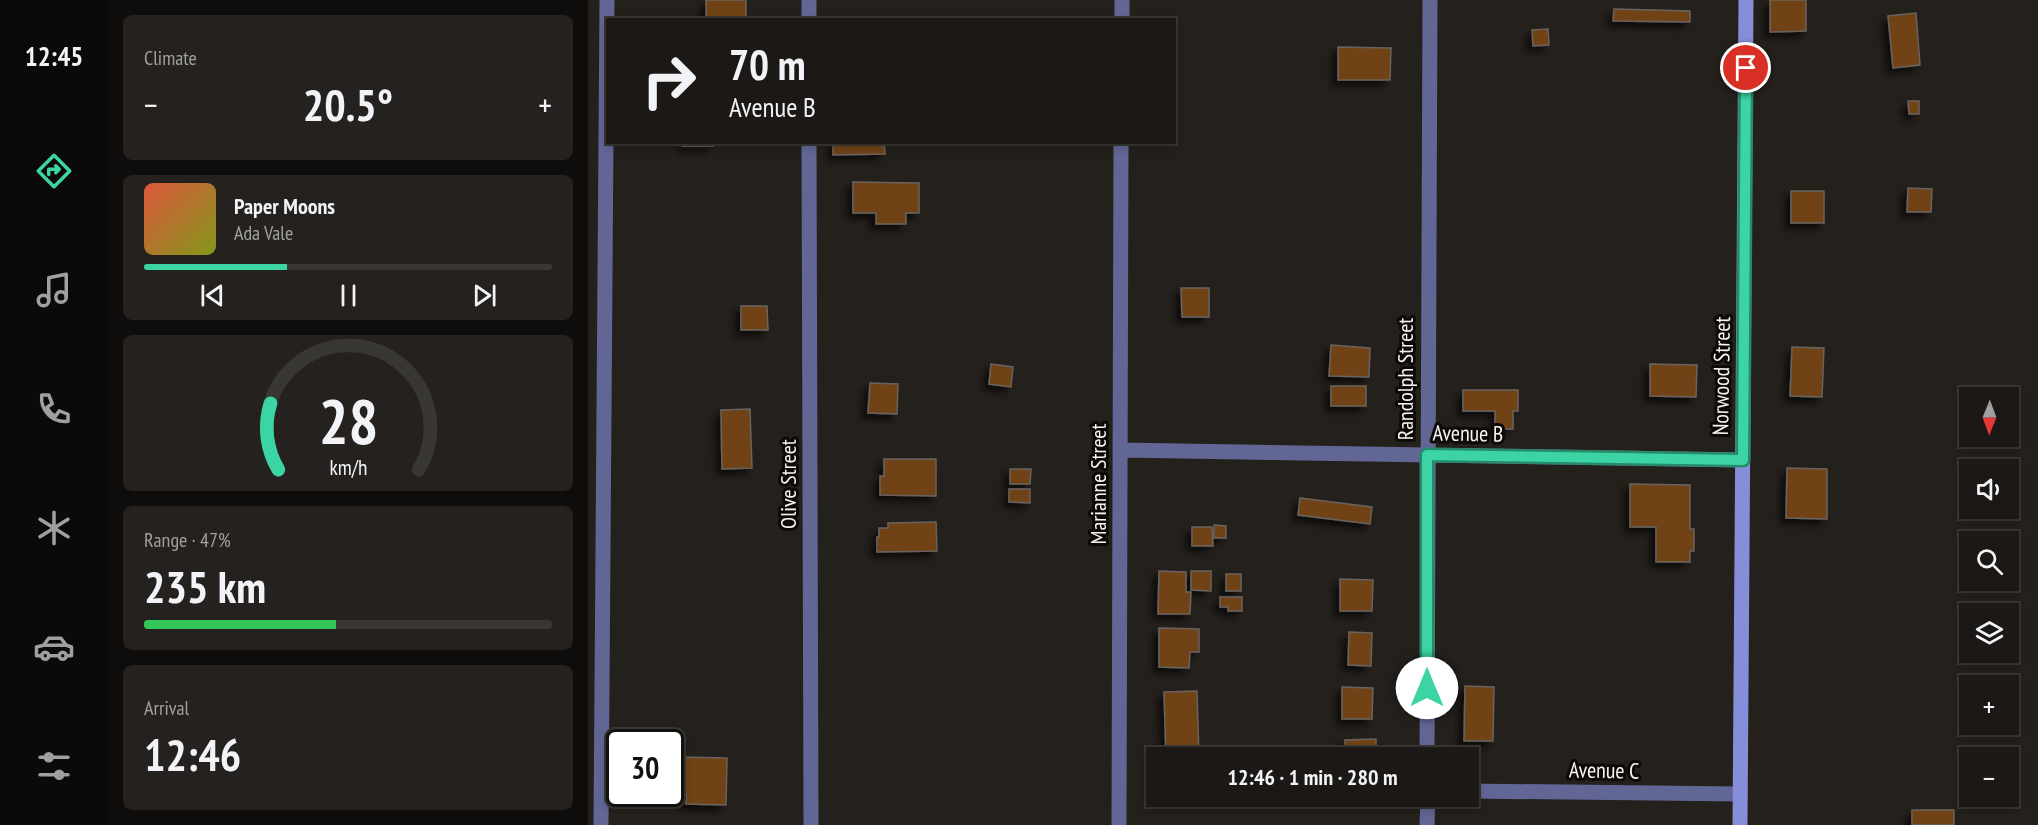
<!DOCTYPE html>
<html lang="en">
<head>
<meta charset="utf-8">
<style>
	:root { --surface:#1b1815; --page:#24211e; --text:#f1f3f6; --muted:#a0a0a0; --line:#393734; --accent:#3cd4a4 }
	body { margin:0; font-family:"PT Sans Narrow",sans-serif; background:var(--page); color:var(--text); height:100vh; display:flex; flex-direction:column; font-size:22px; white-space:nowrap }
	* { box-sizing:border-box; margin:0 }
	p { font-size:20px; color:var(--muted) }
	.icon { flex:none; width:33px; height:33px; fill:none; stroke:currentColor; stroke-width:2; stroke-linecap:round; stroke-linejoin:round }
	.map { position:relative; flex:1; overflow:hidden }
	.panel { display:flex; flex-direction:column; gap:15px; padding:15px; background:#0f0d0c; width:480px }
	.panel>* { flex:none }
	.guide { position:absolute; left:18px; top:18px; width:570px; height:126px; border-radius:0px; box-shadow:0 3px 9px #0003,0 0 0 2px var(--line); background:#1b1815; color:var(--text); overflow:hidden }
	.needle { width:39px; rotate:181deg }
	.tools { position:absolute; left:1371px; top:387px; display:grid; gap:12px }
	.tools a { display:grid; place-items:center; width:60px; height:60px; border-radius:0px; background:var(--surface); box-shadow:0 3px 9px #0003,0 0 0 2px var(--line); font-size:30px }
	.speed { position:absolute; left:18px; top:729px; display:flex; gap:12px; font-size:30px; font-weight:700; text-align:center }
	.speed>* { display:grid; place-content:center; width:78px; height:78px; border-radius:50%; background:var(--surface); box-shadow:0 3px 9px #0003,0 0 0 2px var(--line); line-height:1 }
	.speed .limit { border:3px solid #111; border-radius:9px; background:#fff; color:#111 }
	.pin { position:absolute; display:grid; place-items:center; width:51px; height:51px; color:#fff; margin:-26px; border:3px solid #fff; border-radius:50%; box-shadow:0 2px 6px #0007 }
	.me { position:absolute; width:66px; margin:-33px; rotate:0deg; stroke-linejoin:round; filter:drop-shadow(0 0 4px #0008) }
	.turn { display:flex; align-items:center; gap:21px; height:126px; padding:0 24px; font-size:27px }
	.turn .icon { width:78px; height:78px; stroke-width:2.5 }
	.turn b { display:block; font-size:42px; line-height:51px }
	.big { font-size:45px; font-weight:700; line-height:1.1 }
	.panel .card { flex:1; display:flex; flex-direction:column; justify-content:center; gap:9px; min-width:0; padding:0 21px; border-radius:9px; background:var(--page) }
	.panel .dial { align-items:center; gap:0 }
	.dial svg { height:156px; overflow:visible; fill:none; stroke:var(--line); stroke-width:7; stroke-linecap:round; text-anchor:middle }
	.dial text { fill:var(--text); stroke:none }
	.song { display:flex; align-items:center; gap:18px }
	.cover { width:72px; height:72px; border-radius:9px; background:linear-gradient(135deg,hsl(10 70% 55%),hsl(70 70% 35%)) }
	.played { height:6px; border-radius:3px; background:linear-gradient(90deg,var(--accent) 35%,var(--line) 35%) }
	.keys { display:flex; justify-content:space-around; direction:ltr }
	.heat { display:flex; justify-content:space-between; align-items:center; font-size:33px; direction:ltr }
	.charge { height:9px; border-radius:4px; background:linear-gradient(90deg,#34c759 47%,var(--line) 0) }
	.trip { position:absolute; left:558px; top:747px; width:333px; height:60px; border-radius:0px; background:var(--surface); box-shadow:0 3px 9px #0003,0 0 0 2px var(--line); font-weight:700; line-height:60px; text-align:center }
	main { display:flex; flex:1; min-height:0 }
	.tabs { display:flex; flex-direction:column; width:108px; justify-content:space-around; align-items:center; background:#0b0a08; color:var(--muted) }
	.tabs .icon { width:42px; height:42px }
	.tabs .selected { color:var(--accent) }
	.tabs b { font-size:27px; color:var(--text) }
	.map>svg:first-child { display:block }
</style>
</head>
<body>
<main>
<nav class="tabs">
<b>12:45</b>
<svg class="icon selected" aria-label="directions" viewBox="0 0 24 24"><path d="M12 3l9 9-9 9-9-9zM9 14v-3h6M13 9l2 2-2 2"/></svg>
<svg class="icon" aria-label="music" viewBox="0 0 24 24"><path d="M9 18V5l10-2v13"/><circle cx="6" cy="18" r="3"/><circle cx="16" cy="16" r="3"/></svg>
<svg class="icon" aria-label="phone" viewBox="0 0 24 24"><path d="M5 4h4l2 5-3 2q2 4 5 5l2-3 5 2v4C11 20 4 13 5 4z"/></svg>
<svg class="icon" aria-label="climate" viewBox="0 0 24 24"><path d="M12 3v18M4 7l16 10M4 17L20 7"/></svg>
<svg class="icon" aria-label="car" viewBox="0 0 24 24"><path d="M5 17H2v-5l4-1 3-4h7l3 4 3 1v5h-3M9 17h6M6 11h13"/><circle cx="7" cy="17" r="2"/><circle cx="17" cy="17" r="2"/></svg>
<svg class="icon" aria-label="filters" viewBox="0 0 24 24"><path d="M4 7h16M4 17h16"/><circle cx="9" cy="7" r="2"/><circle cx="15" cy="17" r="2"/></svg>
</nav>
<section class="panel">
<div class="card"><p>Climate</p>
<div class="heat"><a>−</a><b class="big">20.5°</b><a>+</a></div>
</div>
<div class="card">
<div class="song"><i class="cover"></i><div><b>Paper Moons</b><p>Ada Vale</p></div></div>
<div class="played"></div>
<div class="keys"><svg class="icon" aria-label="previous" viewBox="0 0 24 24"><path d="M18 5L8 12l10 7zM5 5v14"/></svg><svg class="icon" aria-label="pause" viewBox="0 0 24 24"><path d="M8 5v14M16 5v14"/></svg><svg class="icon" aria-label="next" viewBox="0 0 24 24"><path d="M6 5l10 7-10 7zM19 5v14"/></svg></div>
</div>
<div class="card dial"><svg viewBox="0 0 100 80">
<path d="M14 69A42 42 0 1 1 86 69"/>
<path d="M14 69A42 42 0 0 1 10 35" stroke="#3cd4a4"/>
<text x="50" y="56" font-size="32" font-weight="700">28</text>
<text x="50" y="72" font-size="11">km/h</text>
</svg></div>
<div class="card"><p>Range · 47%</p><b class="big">235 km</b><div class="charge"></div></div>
<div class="card"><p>Arrival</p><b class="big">12:46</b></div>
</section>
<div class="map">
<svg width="1450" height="825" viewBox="0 0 1450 825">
	<defs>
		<filter id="shadow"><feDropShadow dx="-5.5" dy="5.5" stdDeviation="3" flood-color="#0009"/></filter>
	</defs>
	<rect width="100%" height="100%" fill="#24201c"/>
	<!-- building -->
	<path fill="#704317" stroke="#696460" stroke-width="1.5" filter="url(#shadow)" d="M118 0H158V20H104V17H118Z
		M1182 0H1218V31L1182 32Z
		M1026 9 1102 11V22L1025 21Z
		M1328 13 1332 65 1305 68 1300 16Z
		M960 29 961 45 945 46 944 30Z
		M750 47 803 48 802 80H750Z
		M1320 101H1331V114H1321Z
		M94 142H125V146H94Z
		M245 142H296L297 154 245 155Z
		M265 182 331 183V213H318V224H288V213H265Z
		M1320 188 1344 189 1343 212H1319Z
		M1203 191H1236V223H1203Z
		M593 288H621V317H594Z
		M153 306H179L180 330H153Z
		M743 345 782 348 781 377 741 376Z
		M1204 347 1236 348 1234 397 1202 396Z
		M403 364 425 367 423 387 401 384Z
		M1062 364 1109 365 1108 397 1062 396Z
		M282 383 310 384 309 414 280 413Z
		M743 386H778V406H743Z
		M875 390H930V411H925V429H907V411H875Z
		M162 409 164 468 134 469 133 410Z
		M296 459H348V496L292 495V476H296Z
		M1199 468 1239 469V519L1198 518Z
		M422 469H443L442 484H422Z
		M1042 484 1102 485V529H1106V551H1102V562H1068V527H1042Z
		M421 489H442V503L421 502Z
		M712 498 784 507 782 524 710 515Z
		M348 522 349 551 289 552V537H291V528H300V523Z
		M626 525 638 526V538H626Z
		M604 527H624L625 546H604Z
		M571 571 598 572V592H603L602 614H570Z
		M603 571H623V591L603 590Z
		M638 574H653V591H638Z
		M752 579 785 580 784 611H752Z
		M632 597H654V611H640V607H632Z
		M571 628 611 629V652H602L601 668 571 667Z
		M761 632 784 633 783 666 760 665Z
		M877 686 906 687 905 741H876Z
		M754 687 785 688 784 719H754Z
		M609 691 611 756H578L576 692Z
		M788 739V758H757V740Z
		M92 757 139 758 138 805 98 804V792L91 791Z
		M1324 810H1366V825H1324Z"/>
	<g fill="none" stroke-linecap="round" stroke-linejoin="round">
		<!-- street -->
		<path stroke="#616695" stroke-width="15" d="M221 0V20
			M534 20V0
			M221 142 223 825
			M532 450 1155 460
			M839 758 842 0
			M880 791 1152 794
			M13 825 19 0
			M531 825 533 142
			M839 825 840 796"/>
		<!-- secondary -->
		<path stroke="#868dd9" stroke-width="15" d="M1152 825 1158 0"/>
	</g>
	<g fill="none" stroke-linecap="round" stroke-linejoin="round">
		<!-- route casing -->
		<g stroke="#278a6b" stroke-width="15">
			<path id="route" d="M839 688V455L1155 460 1158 68"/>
		</g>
		<!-- route -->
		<use href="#route" stroke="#3cd4a4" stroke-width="10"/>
	</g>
	<g text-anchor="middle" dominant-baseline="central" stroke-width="6" stroke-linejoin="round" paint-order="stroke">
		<!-- street labels -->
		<g font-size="22" fill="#f7f4f1" stroke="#0c0a08">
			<text transform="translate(1133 376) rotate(-89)">Norwood Street</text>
			<text transform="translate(817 379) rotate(-90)">Randolph Street</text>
			<text transform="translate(880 433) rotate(1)">Avenue B</text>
			<text transform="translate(200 484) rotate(-90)">Olive Street</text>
			<text transform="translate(510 484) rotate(-90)">Marianne Street</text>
			<text transform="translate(1016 770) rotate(1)">Avenue C</text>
		</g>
	</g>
</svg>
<div class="tools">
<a><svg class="needle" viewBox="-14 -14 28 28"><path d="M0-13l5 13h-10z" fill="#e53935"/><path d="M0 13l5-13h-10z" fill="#a0a0a0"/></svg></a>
<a><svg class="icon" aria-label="sound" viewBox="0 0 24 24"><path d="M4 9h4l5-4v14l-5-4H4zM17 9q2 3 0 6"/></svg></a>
<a><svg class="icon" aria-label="search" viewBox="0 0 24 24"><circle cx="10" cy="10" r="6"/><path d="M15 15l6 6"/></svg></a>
<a><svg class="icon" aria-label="layers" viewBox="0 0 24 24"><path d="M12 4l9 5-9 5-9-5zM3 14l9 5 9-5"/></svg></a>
<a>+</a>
<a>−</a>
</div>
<div class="speed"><div class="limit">30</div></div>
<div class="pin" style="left:1158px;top:68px;background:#d93025"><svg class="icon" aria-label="arrive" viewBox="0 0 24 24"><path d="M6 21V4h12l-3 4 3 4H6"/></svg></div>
<svg class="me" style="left:839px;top:688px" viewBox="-20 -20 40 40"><circle r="19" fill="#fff"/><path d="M0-13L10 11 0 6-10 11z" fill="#3cd4a4"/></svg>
<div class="trip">12:46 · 1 min · 280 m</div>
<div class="guide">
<div class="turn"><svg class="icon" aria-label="right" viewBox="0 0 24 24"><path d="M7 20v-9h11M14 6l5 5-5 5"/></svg><div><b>70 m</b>Avenue B</div></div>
</div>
</div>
</main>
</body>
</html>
